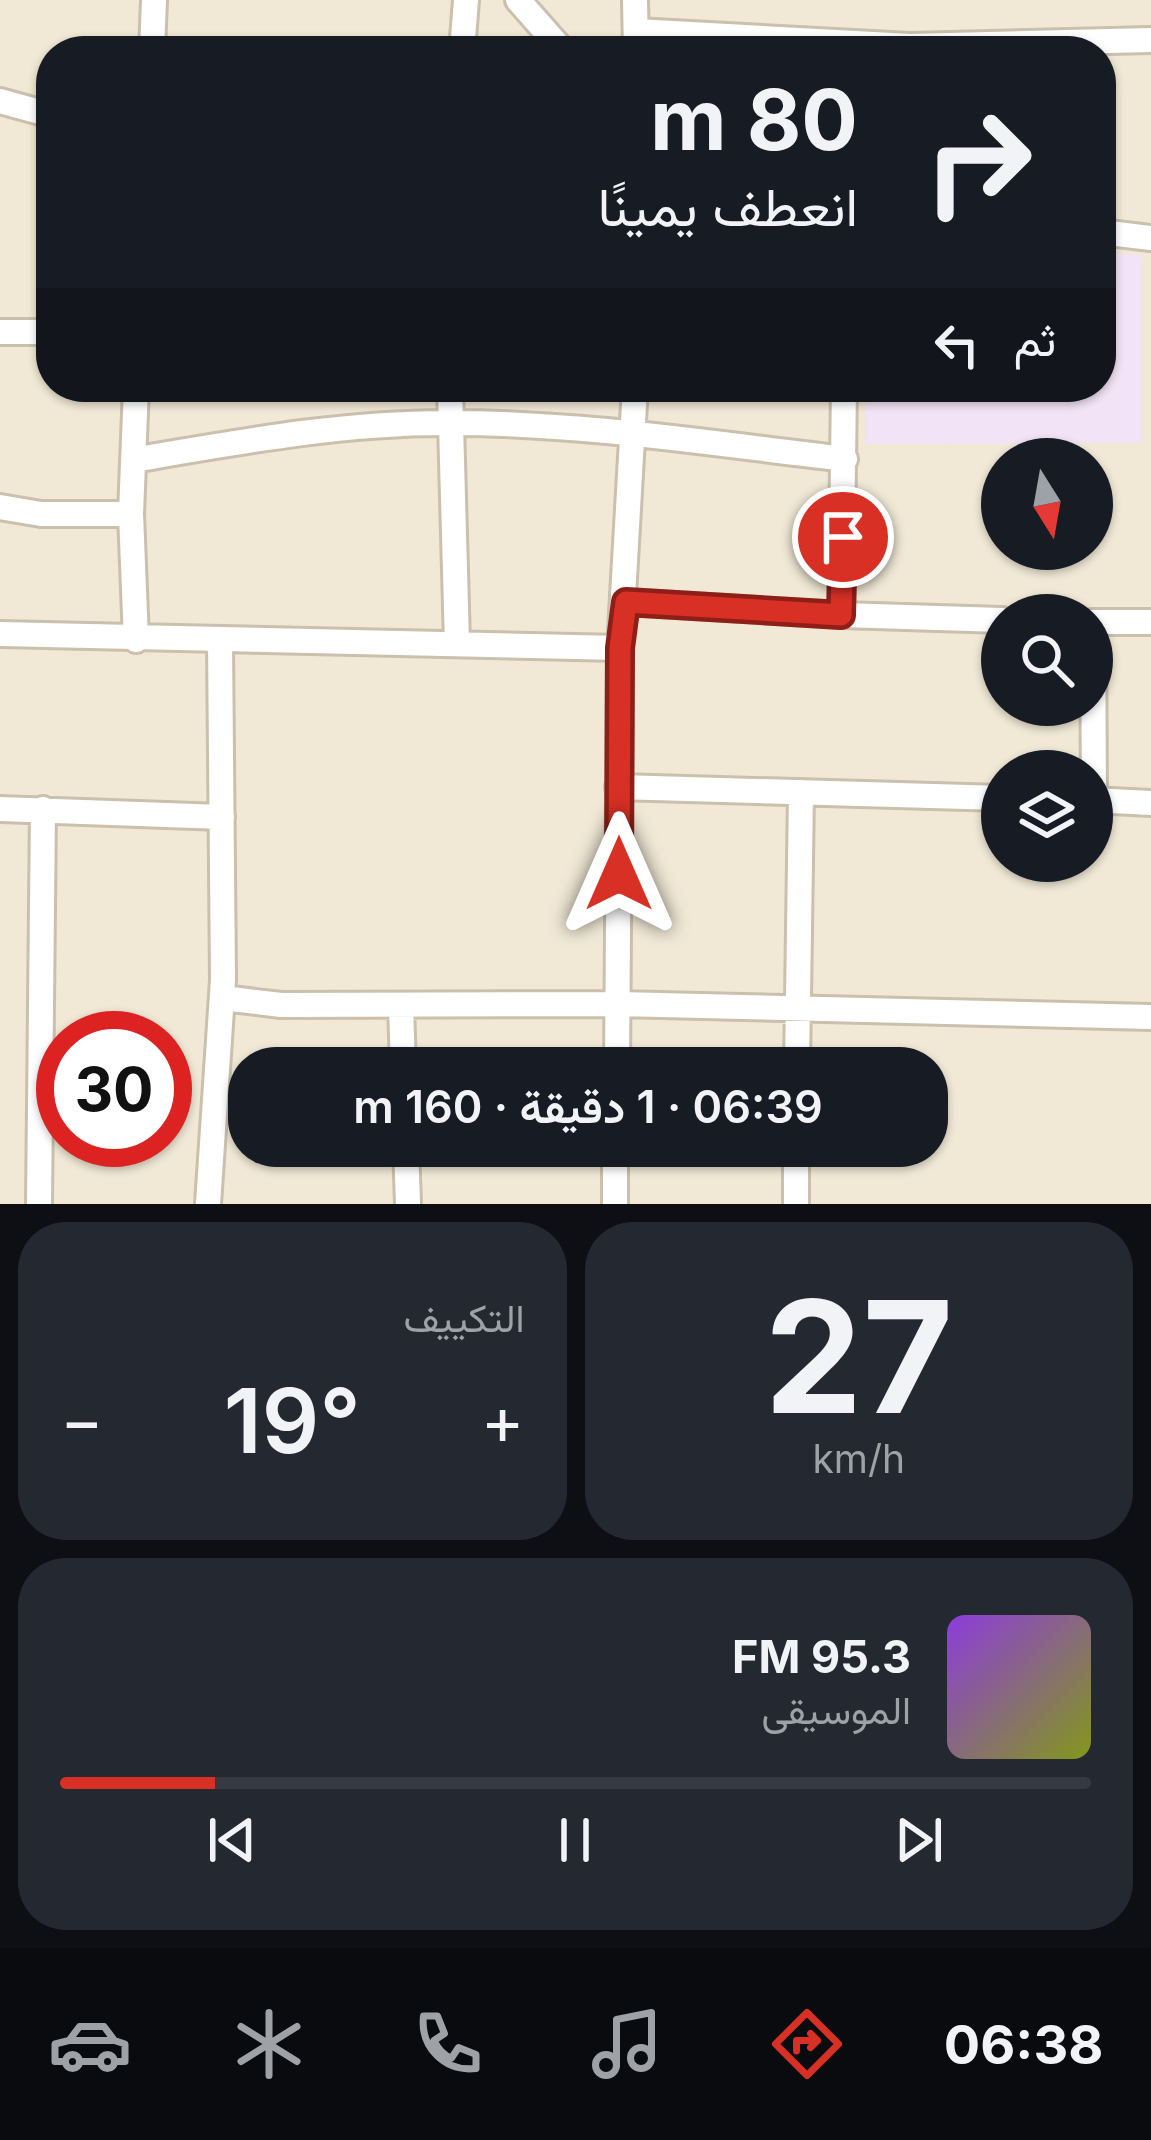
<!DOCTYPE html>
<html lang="ar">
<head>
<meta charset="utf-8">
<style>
	:root { --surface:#171b24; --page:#242831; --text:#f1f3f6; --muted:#9ea1a6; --line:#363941; --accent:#d93025 }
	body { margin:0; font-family:Inter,Vazirmatn,sans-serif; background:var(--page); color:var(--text); direction:rtl; height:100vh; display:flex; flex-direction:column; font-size:45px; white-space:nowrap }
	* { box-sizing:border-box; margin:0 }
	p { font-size:39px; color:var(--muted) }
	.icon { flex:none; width:66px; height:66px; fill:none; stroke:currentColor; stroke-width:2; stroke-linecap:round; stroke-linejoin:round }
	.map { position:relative; height:1204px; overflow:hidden; direction:ltr }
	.drawer { display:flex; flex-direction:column; gap:18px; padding:18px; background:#0d0f14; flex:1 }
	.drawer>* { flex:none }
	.hud { position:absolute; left:36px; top:36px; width:1080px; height:366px; border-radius:48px; box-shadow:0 3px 9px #0004; direction:rtl; background:#171b24; color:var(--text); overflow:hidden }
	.needle { width:78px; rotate:169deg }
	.controls { position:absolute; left:981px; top:438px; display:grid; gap:24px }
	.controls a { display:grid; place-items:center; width:132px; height:132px; border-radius:50%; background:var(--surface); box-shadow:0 3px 9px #0004; font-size:60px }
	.speed { position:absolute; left:36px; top:1011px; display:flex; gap:24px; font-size:60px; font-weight:700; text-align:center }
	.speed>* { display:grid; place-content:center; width:156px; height:156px; border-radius:50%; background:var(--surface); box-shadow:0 3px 9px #0004; line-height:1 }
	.speed .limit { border:18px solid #d22; background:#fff; color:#111 }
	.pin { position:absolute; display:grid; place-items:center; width:102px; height:102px; color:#fff; margin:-51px; border:6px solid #fff; border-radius:50%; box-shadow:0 3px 12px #0007 }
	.me { position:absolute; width:132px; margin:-66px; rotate:0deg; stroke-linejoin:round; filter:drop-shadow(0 0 9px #0008) }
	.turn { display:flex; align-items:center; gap:42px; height:252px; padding:0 60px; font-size:54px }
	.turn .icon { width:156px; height:156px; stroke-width:2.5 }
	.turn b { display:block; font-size:84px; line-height:102px }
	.then { display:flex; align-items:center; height:114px; padding:0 60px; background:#0003; gap:24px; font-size:45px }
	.big { font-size:90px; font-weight:600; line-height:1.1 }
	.drawer .tile { flex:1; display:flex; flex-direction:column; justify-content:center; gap:18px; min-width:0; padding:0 42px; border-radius:48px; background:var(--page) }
	.drawer .dial { align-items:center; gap:0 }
	.dial b { font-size:156px; line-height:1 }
	.song { display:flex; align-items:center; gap:36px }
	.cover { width:144px; height:144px; border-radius:18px; background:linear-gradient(135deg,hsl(270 70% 55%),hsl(70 70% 35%)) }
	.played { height:12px; border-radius:6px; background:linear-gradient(90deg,var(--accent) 15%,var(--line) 15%) }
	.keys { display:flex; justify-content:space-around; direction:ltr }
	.heat { display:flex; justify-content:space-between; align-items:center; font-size:66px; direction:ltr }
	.drawer .tiles { flex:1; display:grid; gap:18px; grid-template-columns:1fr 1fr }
	.tile:last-child { grid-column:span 2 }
	.trip { position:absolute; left:228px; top:1047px; width:720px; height:120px; border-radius:48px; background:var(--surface); box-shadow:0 3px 9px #0004; font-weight:600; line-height:120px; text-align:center; direction:rtl }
	.tabs { display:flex; height:192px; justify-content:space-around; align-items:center; background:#090b0e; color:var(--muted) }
	.tabs .icon { width:84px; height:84px }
	.tabs .active { color:var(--accent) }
	.tabs b { font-size:54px; color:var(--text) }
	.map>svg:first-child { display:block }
</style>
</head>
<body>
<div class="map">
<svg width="1151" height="1204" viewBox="0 0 1151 1204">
	<rect width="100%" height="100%" fill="#faf6e7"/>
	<!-- residential -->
	<path fill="#f1e9d6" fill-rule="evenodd" d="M0 0H1151V1204H0ZM51 51H1101V387H51ZM1002 459H1092V549H1002ZM1002 615H1092V705H1002ZM1002 771H1092V861H1002ZM63 1038H165V1140H63ZM249 1068H927V1146H249Z"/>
	<!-- education -->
	<path fill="#f2e4f6" d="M1101 253 1142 255 1141 443 866 444V387H1101Z"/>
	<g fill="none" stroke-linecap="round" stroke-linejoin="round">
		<!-- minor casing -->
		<g stroke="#cbbfae" stroke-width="30">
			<path id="minor" d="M518 0 563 51
				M635 0 636 51
				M636 31 910 46 1151 40
				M152 51 154 0
				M462 51 466 0
				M0 101 51 115
				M1101 232 1151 238
				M0 332H51
				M450 387 457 644
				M133 460C238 442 346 422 452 423 583 423 715 444 845 459
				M0 507 41 514H131
				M626 602 841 615 1002 620
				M841 615 844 387
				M1092 622H1151
				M1093 622 1094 800
				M0 634 620 648
				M136 640 131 514 136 387
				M618 787 1002 798
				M1092 800 1151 803
				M0 809 222 817
				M223 998 281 1005 619 1004 1151 1017
				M401 1005 403 1068
				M617 1068 620 648 635 387
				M797 1068 801 792
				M406 1146 408 1204
				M39 1204 43 809
				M208 1204 223 980 220 642
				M615 1204V1146
				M796 1204V1146"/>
		</g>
		<!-- minor -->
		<use href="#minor" stroke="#fff" stroke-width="24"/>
	</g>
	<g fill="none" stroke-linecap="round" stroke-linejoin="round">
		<!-- route casing -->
		<g stroke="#8d1f18" stroke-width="30">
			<path id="route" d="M619 874 620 648 626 602 841 615 843 537"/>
		</g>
		<!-- route -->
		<use href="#route" stroke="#d93025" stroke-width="21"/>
	</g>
</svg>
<div class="controls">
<a><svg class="needle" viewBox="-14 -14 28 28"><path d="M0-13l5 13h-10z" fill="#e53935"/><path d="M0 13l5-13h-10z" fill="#9ea1a6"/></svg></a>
<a><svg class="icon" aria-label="search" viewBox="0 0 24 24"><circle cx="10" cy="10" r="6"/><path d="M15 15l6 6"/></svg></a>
<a><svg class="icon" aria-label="layers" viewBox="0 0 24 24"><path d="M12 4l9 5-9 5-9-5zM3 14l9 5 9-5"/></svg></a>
</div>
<div class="speed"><div class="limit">30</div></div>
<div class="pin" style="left:843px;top:537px;background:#d93025"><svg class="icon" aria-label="arrive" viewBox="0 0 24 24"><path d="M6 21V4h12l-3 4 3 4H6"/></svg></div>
<svg class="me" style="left:619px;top:874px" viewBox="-20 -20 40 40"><path d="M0-17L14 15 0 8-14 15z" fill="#d93025" stroke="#fff" stroke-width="4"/></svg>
<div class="trip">06:39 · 1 دقيقة · 160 m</div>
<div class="hud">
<div class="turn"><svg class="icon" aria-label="right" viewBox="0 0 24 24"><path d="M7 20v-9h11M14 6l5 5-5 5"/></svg><div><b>80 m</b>انعطف يمينًا</div></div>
<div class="then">ثم<svg class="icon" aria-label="left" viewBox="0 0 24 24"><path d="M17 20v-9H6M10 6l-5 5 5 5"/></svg></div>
</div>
</div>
<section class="drawer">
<div class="tiles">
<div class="tile dial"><b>27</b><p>km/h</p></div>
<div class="tile"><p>التكييف</p>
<div class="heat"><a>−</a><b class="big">19°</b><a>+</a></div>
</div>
<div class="tile">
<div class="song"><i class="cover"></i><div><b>95.3 FM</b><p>الموسيقى</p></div></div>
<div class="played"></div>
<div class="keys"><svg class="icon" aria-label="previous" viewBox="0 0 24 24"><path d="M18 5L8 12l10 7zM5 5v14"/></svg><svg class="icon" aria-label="pause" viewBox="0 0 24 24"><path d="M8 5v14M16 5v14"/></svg><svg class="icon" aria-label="next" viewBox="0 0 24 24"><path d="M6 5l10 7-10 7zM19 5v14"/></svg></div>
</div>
</div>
</section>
<nav class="tabs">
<b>06:38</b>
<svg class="icon active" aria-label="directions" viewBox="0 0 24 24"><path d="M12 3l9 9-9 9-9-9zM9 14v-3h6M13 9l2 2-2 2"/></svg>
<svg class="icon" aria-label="music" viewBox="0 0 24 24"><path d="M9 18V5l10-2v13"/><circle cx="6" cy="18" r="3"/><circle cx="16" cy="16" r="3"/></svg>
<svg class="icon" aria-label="phone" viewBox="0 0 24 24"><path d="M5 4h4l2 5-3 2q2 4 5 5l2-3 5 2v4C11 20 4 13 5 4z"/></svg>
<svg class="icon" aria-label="climate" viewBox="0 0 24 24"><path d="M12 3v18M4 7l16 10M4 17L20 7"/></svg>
<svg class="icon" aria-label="car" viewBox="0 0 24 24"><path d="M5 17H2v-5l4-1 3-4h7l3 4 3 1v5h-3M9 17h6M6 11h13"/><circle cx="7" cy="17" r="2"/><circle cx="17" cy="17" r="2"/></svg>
</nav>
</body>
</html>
